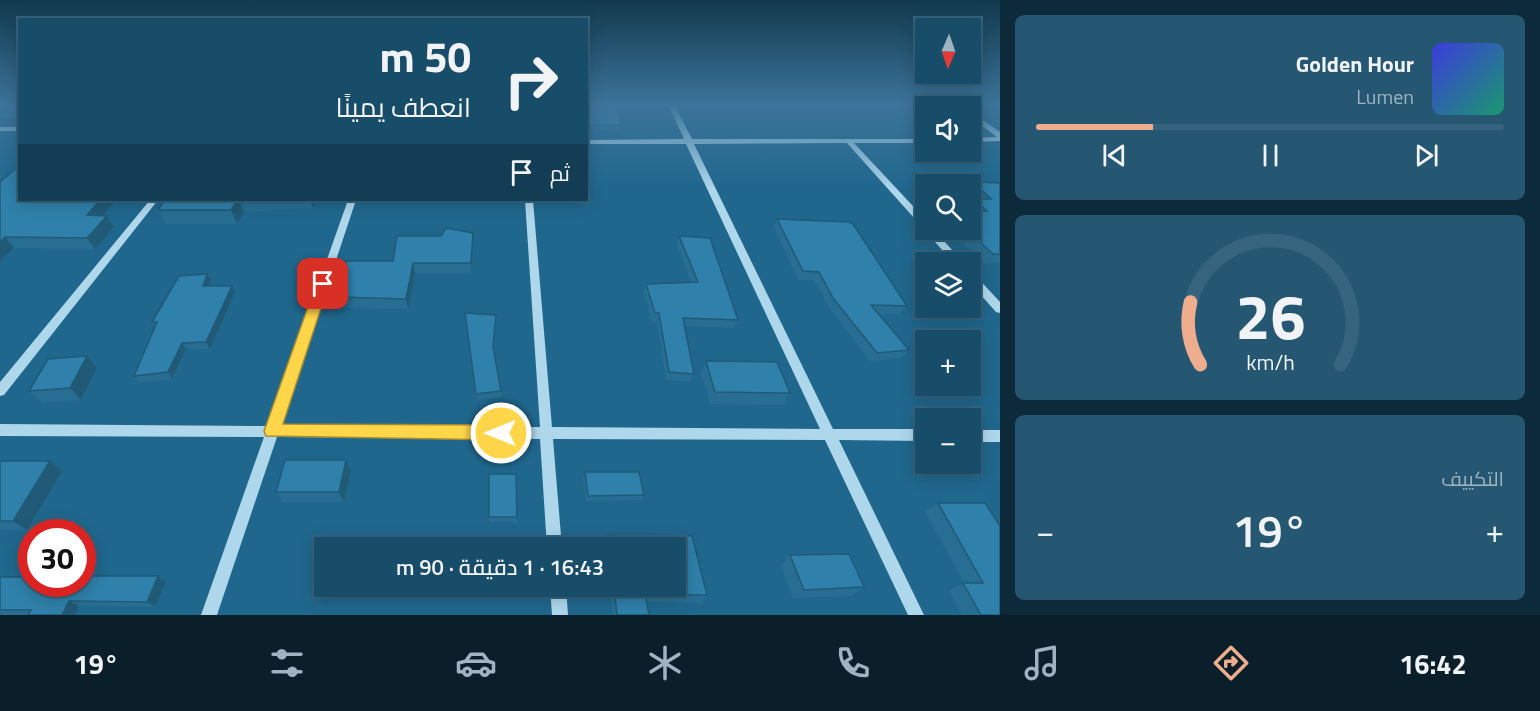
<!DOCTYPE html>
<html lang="ar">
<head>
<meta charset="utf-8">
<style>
	:root { --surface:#184d6a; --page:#255772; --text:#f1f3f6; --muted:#9fb4c1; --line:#36647e; --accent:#eead8d }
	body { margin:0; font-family:"Titillium Web",Cairo,sans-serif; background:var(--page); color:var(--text); direction:rtl; height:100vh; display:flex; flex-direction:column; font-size:22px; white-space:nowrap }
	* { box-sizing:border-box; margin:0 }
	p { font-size:20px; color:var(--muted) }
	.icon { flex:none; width:33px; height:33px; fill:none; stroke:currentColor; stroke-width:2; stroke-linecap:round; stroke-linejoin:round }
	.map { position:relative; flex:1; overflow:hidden; direction:ltr }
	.details { display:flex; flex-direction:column; gap:15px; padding:15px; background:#0d2a3a; width:540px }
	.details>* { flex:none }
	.guide { position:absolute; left:18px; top:18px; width:570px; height:183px; border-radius:0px; box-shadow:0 3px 15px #0003,0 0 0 2px var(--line); direction:rtl; background:#184d6a; color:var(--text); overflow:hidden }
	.needle { width:39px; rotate:182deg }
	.fabs { position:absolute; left:915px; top:18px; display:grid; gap:12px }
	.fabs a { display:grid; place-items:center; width:66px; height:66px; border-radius:0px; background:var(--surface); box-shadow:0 3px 15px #0003,0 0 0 2px var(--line); font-size:30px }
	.speed { position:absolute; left:18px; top:519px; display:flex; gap:12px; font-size:30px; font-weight:700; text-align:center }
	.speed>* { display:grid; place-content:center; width:78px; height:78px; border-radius:50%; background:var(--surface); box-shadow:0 3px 15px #0003,0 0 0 2px var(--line); line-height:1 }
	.speed .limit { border:9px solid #d22; background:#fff; color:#111 }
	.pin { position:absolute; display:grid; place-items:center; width:51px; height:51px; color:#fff; margin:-26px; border-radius:12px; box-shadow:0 3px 9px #0006 }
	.me { position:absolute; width:66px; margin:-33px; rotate:270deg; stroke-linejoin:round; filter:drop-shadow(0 0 4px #0008) }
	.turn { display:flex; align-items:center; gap:21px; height:126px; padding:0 18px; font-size:27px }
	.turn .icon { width:78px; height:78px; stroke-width:2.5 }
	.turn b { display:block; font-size:42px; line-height:51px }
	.then { display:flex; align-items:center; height:57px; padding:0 18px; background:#0003; gap:12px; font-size:22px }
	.big { font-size:45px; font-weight:600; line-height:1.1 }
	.details .widget { flex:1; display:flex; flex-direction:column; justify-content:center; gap:9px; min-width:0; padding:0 21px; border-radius:9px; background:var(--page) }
	.details .dial { align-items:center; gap:0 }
	.dial svg { height:156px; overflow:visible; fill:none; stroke:var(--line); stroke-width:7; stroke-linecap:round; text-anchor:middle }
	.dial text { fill:var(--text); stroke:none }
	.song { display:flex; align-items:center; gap:18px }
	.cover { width:72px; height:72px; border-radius:9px; background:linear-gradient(135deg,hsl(240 70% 55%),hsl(160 70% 35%)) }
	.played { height:6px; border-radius:3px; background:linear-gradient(90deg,var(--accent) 25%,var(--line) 25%) }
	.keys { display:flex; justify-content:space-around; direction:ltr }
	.heat { display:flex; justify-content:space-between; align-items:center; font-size:33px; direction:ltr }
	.trip { position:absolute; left:314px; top:537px; width:372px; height:60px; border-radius:0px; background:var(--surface); box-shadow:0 3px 15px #0003,0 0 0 2px var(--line); font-weight:600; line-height:60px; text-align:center; direction:rtl }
	.menu { display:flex; height:96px; justify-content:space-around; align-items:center; background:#0a1f2a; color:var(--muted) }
	.menu .icon { width:42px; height:42px }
	.menu .selected { color:var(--accent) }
	.menu b { font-size:27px; color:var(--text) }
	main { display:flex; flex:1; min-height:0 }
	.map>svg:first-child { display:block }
</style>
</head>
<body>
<main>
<section class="details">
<div class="widget">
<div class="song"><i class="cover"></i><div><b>Golden Hour</b><p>Lumen</p></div></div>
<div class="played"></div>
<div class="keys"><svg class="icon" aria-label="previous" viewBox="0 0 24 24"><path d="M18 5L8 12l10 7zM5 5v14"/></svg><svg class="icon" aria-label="pause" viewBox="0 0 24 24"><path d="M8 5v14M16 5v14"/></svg><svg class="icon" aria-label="next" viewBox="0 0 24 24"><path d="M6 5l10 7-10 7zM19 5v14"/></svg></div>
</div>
<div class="widget dial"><svg viewBox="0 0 100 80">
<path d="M14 69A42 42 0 1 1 86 69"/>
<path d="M14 69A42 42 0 0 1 9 37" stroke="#eead8d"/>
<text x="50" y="56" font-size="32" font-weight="700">26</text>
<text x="50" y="72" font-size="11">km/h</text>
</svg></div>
<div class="widget"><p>التكييف</p>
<div class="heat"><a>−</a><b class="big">19°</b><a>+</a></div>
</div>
</section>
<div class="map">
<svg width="1000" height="615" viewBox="0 0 1000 615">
	<rect width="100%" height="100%" fill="#20678d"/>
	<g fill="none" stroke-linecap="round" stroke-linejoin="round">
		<!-- minor -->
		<path fill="#aed7ec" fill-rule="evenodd" d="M668 104H674L692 139H926V143H854L926 220V230H934L963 262H953L926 232 924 230 925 229 923 228 847 143 694 144 833 429H926V441L839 440 924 615H908L825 440 553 439 562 548H547L540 439 277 437 217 615H201L264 437 0 436V424L268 426 348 200H356L281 426 540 427 525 200H533L552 427 820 429 686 144H586V140L684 139Z
			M956 104H963L965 106H958Z
			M970 111 1000 132V141L970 142V138L997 137 970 117Z
			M0 127H20V131H0Z
			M150 200H158L4 395 0 396V382Z
			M970 273 974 274 1000 302V313L996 312 970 283Z
			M970 430H1000V442H970Z
			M550 586H566L568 615H552Z"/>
	</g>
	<!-- wall -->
	<path fill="#286e92" d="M0 104H20V117L18 118H0Z
		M586 104 621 125 620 131 586 129Z
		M978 104H1000V121Z
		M0 182 103 216H107L114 227 95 249 14 248 0 261Z
		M973 182 1000 183V263L984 264 949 230H970V204L974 200 970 197V185Z
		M165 200H315L313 208 244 212 237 224H166L158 210Z
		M777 219 907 306 900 314H878L909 350 902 358 870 361 828 306 814 280H798L774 227Z
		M473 233V243L471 273H415L408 309 338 308 335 297 393 261Z
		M679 236 738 320 734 328 685 326 694 374 690 382 666 380 657 322H652L644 292 646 284 691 282 677 244Z
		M207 274 211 280 208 286 235 292 210 349H186L172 379 139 382 134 376 155 327 152 322Z
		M466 319 496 321 493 349 501 391V397L477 400Z
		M706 361 790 393 783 405 710 404 701 373Z
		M97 368 81 400 42 403 29 391Z
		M346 460 351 471 344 502H283L276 492Z
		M0 461 62 471 27 530H0Z
		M585 472 644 495 642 500 586 501 583 478Z
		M489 474 517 517V522H489Z
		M938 503 1000 526V615H962L949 591 964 583 925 512Z
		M607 535 692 536 707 595 700 603 646 602 649 615H613L609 586H675V548H604V544Z
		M790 555 864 587 852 596 793 598 781 565Z
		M0 577 166 582 155 607 79 606 75 615H0Z"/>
	<!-- shaded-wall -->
	<path fill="#215a77" d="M20 108V117L18 118 14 112Z
		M100 200H116L94 226 87 215Z
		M237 200H239L244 212 237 224 231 210Z
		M310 200H315L313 208Z
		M107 216 114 227 95 249 87 238Z
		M473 233V243L471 273V263Z
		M5 237 14 248 0 261V242Z
		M413 263 415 273 408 309 406 299Z
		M207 274 211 280 206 292 203 286Z
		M232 286 235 292 210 349 206 342Z
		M182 343 186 349 172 379 168 372Z
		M87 356 97 368 81 400 70 388Z
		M346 460 351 471 344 502 339 492Z
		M50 461 62 471 27 530 13 521Z
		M158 576 166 582 155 607 147 602Z
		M69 601 79 606 75 615H62Z"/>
	<!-- building -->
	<path fill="#2f80aa" stroke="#215a77" stroke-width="1.5" d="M0 104H20V108L14 112H0Z
		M586 104H617L621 125 586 124Z
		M989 104H1000V112Z
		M20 165V200H100L87 215 107 216 87 238 5 237 0 242V182Z
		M973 182 1000 183V254H993L967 230H970V211H987L974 199H991Z
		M165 200H237L231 210H158Z
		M777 219 849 222 853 224 907 306 871 305 909 350 877 353 833 298 819 272 803 271Z
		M446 228 473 233 471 263H413L406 299 335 297 346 261H393L397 236H441Z
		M679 236 710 238 738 320 683 318 694 374 669 372 659 313H655L646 284 698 282Z
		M207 274 203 286H232L206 342 182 343 168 372 134 376 157 322H152L179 276Z
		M465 313 496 315 493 347 501 391 476 394Z
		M87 356 70 388 29 391 48 359Z
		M706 361 777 362 790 393 715 392Z
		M285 460H346L339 492H276Z
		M0 461H50L13 521H0Z
		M585 472H639L644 495 588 496Z
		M489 474H516L517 517H489Z
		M938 503H985L1000 526V615H981L963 583H983Z
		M607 535 692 536 707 595 645 594 649 615H617L614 586H675V548H608Z
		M849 554 864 587 804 590 790 555Z
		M82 576H158L147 602 69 601 62 615H28L31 610H0V577H32V584H82Z"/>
	<!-- sky -->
	<linearGradient id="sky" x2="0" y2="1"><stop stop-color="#12394e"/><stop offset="0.55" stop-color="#3c749a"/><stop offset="1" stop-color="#3c749a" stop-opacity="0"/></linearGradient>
	<rect width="1000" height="190" fill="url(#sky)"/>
	<!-- route -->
	<path fill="#ffd54a" stroke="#a68a30" stroke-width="1.5" d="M323 279 329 284 283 424 501 425 507 427 509 433 507 438 501 440 266 436 264 431 316 284Z"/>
</svg>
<div class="fabs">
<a><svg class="needle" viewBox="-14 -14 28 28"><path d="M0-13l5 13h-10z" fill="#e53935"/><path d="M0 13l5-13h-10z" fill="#9fb4c1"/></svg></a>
<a><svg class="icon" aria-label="sound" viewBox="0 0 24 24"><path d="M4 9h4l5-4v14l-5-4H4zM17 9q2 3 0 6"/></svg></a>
<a><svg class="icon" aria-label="search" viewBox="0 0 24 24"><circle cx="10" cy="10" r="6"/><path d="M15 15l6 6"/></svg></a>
<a><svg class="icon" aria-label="layers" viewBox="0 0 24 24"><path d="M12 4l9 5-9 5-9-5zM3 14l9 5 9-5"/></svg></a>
<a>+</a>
<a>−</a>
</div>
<div class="speed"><div class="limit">30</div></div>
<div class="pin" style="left:323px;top:284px;background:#d93025"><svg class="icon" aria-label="arrive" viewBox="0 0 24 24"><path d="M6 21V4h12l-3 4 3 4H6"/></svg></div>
<svg class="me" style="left:501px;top:433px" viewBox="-20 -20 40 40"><circle r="17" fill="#ffd54a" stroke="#fff" stroke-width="3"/><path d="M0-11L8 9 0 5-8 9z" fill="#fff"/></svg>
<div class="trip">16:43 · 1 دقيقة · 90 m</div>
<div class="guide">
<div class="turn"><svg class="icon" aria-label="right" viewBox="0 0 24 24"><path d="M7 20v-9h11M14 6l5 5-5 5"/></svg><div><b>50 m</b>انعطف يمينًا</div></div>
<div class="then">ثم<svg class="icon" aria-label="arrive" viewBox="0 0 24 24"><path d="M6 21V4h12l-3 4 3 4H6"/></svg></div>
</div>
</div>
</main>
<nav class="menu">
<b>16:42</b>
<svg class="icon selected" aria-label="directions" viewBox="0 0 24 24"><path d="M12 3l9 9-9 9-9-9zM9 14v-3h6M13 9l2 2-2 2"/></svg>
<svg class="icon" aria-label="music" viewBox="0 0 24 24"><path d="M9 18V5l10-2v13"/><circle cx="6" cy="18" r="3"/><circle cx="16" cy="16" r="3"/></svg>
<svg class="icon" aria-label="phone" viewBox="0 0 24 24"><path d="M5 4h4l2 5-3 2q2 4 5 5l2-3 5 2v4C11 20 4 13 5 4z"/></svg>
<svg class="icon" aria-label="climate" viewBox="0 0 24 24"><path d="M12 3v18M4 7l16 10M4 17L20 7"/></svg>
<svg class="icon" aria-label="car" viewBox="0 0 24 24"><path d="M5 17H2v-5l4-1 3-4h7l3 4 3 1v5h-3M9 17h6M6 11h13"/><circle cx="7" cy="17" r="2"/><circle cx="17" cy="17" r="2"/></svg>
<svg class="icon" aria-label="filters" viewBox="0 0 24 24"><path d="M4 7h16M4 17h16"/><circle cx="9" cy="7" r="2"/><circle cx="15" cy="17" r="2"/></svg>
<b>19°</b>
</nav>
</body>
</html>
